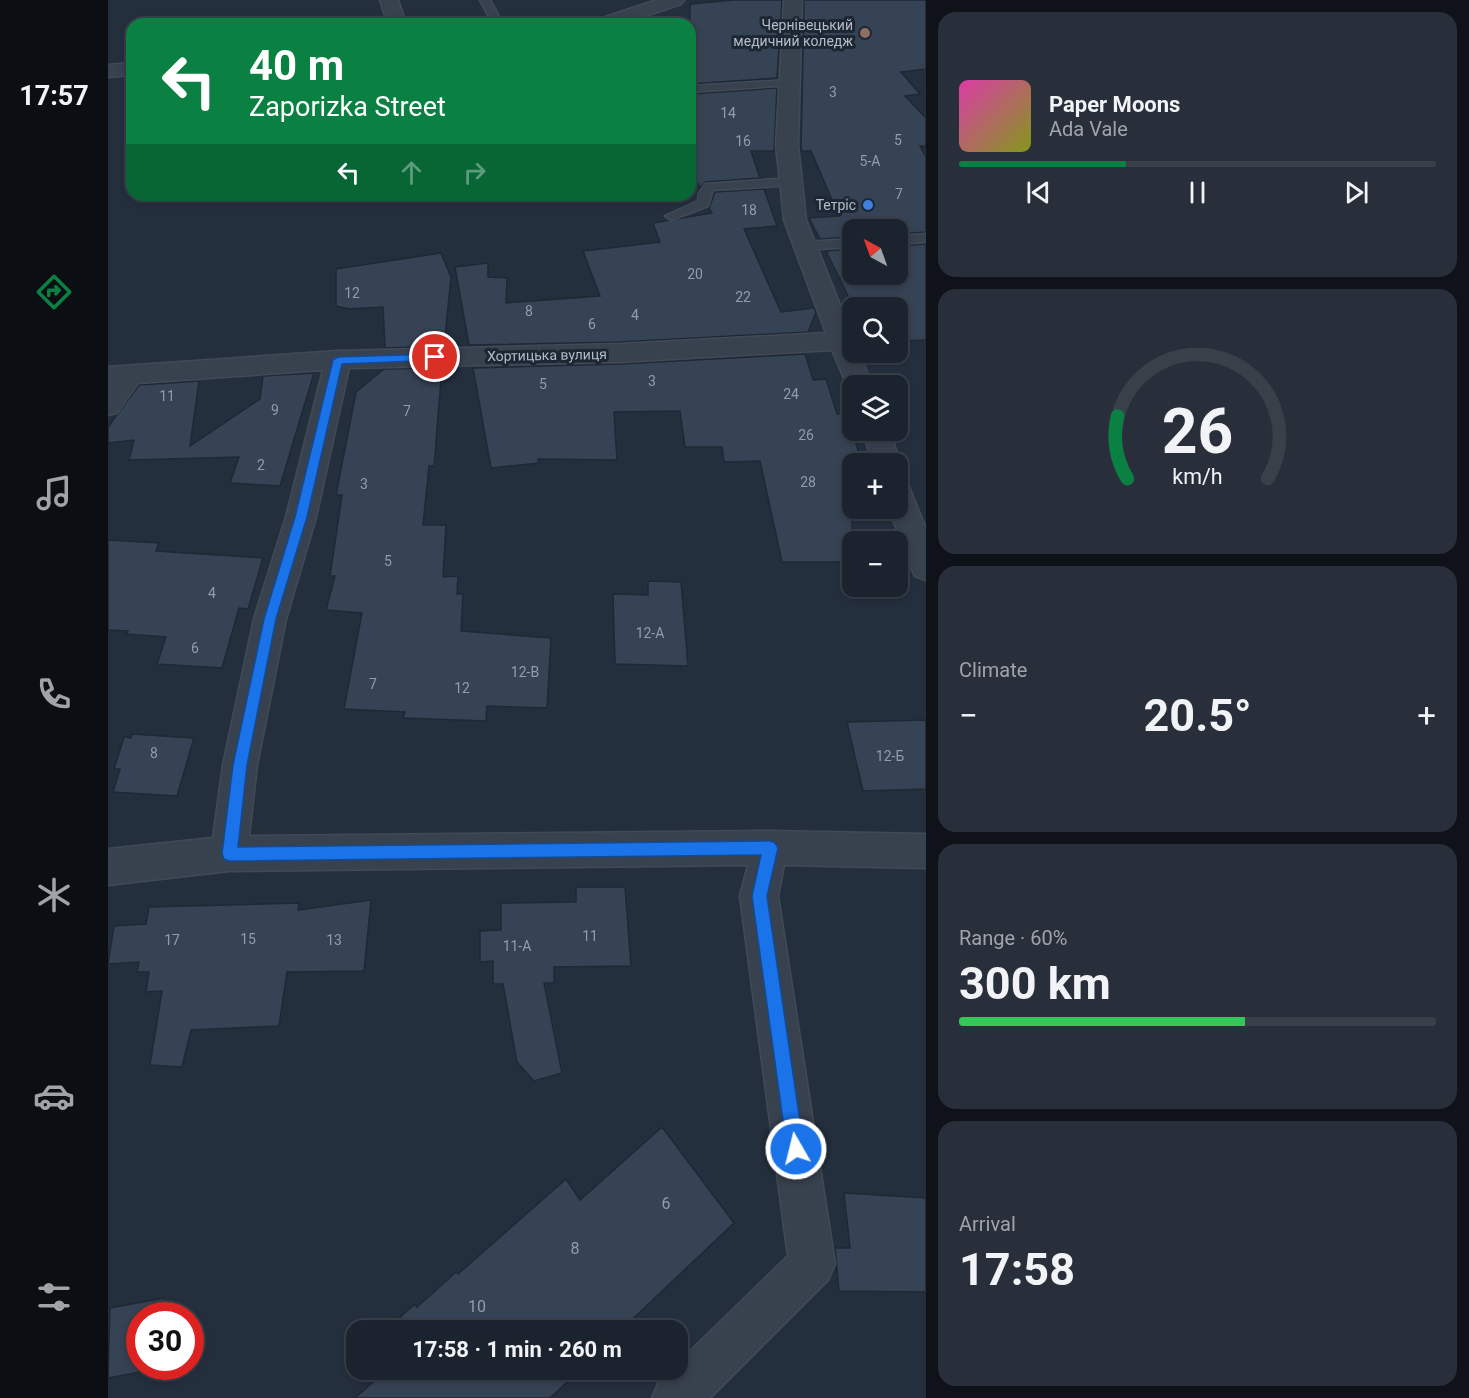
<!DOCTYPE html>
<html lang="en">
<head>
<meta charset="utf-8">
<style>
	:root { --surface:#1b232e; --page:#282f3a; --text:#f1f3f6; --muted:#a0a4aa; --line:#39404a; --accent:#0b8043 }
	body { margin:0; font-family:Roboto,sans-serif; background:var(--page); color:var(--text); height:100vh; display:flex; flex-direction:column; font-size:22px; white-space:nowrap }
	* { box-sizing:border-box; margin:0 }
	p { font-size:20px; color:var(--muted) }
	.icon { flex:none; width:33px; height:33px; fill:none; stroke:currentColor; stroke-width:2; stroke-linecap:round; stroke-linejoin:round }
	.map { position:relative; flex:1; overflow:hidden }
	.side { display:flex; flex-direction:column; gap:12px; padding:12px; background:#0f1319; width:543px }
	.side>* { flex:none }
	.top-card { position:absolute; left:18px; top:18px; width:570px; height:183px; border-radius:18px; box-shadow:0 3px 9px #0003,0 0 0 2px var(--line); background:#0b8043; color:#fff; overflow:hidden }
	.needle { width:39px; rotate:319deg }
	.buttons { position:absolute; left:734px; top:219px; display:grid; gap:12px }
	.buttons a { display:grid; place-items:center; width:66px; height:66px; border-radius:12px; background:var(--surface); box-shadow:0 3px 9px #0003,0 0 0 2px var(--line); font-size:30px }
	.speed { position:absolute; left:18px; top:1302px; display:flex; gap:12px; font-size:30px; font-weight:700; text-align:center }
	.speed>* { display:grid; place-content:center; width:78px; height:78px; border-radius:50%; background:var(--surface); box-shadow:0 3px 9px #0003,0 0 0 2px var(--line); line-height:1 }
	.speed .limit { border:9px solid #d22; background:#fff; color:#111 }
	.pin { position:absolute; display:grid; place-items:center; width:51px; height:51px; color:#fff; margin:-26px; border:3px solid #fff; border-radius:50%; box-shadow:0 2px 6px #0007 }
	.me { position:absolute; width:66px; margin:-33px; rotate:352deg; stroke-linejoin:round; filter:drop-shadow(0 0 4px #0008) }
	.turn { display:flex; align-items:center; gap:21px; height:126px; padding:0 24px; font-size:27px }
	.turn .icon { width:78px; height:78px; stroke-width:2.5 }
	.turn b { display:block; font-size:42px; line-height:51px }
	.lanes { display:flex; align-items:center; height:57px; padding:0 24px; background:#0003; justify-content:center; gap:30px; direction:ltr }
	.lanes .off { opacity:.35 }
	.big { font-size:45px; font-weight:700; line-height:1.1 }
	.side .card { flex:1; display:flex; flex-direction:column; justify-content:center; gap:9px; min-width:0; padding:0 21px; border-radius:18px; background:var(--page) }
	.side .dial { align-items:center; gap:0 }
	.dial svg { height:156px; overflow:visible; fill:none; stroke:var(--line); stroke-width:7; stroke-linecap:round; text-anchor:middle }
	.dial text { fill:var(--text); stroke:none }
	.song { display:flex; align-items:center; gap:18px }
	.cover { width:72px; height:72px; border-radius:9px; background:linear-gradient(135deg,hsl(320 70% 55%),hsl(70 70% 35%)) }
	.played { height:6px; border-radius:3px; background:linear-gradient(90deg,var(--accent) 35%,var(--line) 35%) }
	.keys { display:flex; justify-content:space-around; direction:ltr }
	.heat { display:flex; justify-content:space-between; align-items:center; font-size:33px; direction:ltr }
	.charge { height:9px; border-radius:4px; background:linear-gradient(90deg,#34c759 60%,var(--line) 0) }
	.trip { position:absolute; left:238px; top:1320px; width:342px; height:60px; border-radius:18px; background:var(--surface); box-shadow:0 3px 9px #0003,0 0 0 2px var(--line); font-weight:700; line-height:60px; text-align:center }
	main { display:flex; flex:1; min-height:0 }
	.tabs { display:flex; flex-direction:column; width:108px; justify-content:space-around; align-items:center; background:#0b0e12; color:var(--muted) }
	.tabs .icon { width:42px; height:42px }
	.tabs .on { color:var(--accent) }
	.tabs b { font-size:27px; color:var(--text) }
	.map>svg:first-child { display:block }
</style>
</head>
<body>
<main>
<nav class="tabs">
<b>17:57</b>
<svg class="icon on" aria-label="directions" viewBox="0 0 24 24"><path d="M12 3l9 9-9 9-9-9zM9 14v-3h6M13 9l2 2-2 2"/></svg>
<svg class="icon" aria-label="music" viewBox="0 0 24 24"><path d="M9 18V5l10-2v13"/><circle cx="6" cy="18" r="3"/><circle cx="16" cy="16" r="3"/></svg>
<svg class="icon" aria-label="phone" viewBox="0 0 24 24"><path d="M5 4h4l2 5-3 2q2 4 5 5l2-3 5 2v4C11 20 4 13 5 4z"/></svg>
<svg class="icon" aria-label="climate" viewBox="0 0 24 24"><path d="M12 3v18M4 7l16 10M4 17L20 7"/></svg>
<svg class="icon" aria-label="car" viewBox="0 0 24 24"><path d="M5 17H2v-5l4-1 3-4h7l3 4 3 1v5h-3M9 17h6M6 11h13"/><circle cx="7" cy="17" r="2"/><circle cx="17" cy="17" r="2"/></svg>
<svg class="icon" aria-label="filters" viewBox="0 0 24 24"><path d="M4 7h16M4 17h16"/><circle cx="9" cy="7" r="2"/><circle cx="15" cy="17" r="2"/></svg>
</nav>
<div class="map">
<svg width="818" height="1398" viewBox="0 0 818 1398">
	<rect width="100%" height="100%" fill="#242f3e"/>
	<!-- building -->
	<path fill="#364354" stroke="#1f2835" stroke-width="1.5" d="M626 0H674L669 78 582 84V4Z
		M696 0H818V69L793 72 812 94 797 96 818 118V146H812L818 157V232L789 234V230H744V237L712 239 701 218 731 216 703 151H693Z
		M669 88 666 151H643L652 178 597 182 592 188 582 167V94Z
		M656 189 669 226 636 229 673 312 706 308 708 312 700 332 512 342 361 345 347 267 380 263V277L399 278 398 303 492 296 475 251 552 242 545 223 604 213 601 208 607 192Z
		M818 244V340L789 341V308H746L718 251 744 249V274H789V246Z
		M333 253 343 277 336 346 277 348 275 307 241 309 228 306V269Z
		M697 354 705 380 718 379 729 414 739 413 754 464H744V508L768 510 744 511V562H674L652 461 616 462 614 447H577L572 411 506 412 509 460 430 459 431 463 383 468 365 368 512 364Z
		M334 368 326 466H321L315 525H338L335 577 350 576 349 594H355L353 631 443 638 439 708 379 706 378 721 295 718 297 712 236 709 254 613 218 610 227 576H222L234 495H228L248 392 276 369Z
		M206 373 172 486 122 483 131 457 21 460 26 440 0 443V427L31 385 91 381 82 446 152 399 155 376Z
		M0 540 51 543 48 551 155 558 140 609 131 608 114 668 49 664 58 637 18 634 20 631 0 630Z
		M540 581 573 582 580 666 507 664 505 594 540 595Z
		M818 720V789L755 791 739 722Z
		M24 734 86 738 69 796 5 792 12 769H6L16 737 23 738Z
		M468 887H517L523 966 446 967V983H436L454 1073 426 1081 409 1062 395 984H385V961L372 962V931L393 930V903L468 902Z
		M263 900 256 971 179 972 171 1026 83 1030 74 1067 42 1065 54 991 38 992 41 972H29L31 962 0 964 6 926 38 924 41 907 191 903 190 910Z
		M554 1127 626 1223 513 1330H283L281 1327 307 1304 309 1307 348 1272 350 1274 458 1179 472 1200Z
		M736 1193 818 1198V1292L731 1291 727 1248H742Z
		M56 1298 55 1316H32V1366L54 1368 0 1378 2 1308Z
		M279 1370H472L442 1398H247Z"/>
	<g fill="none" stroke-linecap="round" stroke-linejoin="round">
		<!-- service casing -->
		<g stroke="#414a57" stroke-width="3">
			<path id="service" d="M372 0H382L395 24H385Z
				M681 80 685 81V85L582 92V86Z
				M683 178 689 182 687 185 605 190 600 206 563 220 557 216 590 201 591 193 597 184Z
				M818 234V242L789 244V236Z
				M744 239V247L697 250 691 246 697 242Z"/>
		</g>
		<!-- minor casing -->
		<g stroke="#414a57" stroke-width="3">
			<path id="minor" d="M272 0H290L298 24H280Z
				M549 0H576L573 4 513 24H486L488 20Z
				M676 0H694L690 145 698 220 744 335V352H751L764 386H744V393L742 392 724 350 512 362 241 368 208 517 178 619 149 765 141 836 662 831 818 834V868L676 865 670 896 727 1264 720 1280 602 1398H544L551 1381 563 1370H570V1363L680 1256 632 896 640 865 121 871 0 885V849L105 838 115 765 146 619 178 517 215 370 30 383 9 413 0 415V367L230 351 512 344 718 333 676 220 668 145Z
				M24 63V75L0 77V65Z
				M754 430H781L793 464 789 471V464H765Z
				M789 479 799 482 818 529V580L807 576 803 568 781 508H789Z"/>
		</g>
		<!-- service -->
		<use href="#service" fill="#38414e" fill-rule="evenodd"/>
		<!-- minor -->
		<use href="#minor" fill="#38414e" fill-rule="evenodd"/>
	</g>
	<!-- route -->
	<path fill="#1a73e8" stroke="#114b97" stroke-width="1.5" d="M327 354 331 355V360L234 364 199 517 168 619 139 765 130 847 662 841 667 843 670 848 659 896 696 1149 694 1155 688 1158 681 1155 679 1149 644 896 653 855 121 861 116 859 114 854 125 765 156 619 187 517 225 360 230 357Z"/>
	<!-- markers -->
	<circle fill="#8d6e63" stroke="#1d2633" stroke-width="2" cx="757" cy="33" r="6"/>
	<circle fill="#3f7fe0" stroke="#1d2633" stroke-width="2" cx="760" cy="205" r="6"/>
	<g text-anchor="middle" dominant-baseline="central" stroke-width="6" stroke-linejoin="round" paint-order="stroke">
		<!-- far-poi labels -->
		<g font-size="14" fill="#b4bcc9" stroke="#1d2633" text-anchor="end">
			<text x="745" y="25">Чернівецький<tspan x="745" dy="16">медичний коледж</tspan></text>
			<text x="748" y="205">Тетріс</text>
		</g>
		<!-- number labels -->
		<g font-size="14" fill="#929caa">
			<text x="725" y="92">3</text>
			<text x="620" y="113">14</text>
			<text x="790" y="140">5</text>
			<text x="635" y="141">16</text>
			<text x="762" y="161">5-А</text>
			<text x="791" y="194">7</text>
			<text x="641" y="210">18</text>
			<text x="587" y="274">20</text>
			<text x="244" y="293">12</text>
			<text x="635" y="297">22</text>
			<text x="421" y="311">8</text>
			<text x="527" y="315">4</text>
			<text x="484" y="324">6</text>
			<text x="544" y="381">3</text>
			<text x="435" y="384">5</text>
			<text x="683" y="394">24</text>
			<text x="59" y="396">11</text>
			<text x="167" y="410">9</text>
			<text x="299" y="411">7</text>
			<text x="698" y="435">26</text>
			<text x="153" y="465">2</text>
			<text x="700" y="482">28</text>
			<text x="256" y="484">3</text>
			<text x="280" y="561">5</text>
			<text x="104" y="593">4</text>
			<text x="542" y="633">12-А</text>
			<text x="87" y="648">6</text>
			<text x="417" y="672">12-В</text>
			<text x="265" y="684">7</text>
			<text x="354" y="688">12</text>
			<text x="46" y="753">8</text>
			<text x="782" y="756">12-Б</text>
			<text x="482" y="936">11</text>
			<text x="140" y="939">15</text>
			<text x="64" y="940">17</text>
			<text x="226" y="940">13</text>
			<text x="409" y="946">11-А</text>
		</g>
		<!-- far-street labels -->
		<g font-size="14" fill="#b4bcc9" stroke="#1d2633">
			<text transform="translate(439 355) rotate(-1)">Хортицька вулиця</text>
		</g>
		<!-- near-number labels -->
		<g font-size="16" fill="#929caa">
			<text x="558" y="1203">6</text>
			<text x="467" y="1248">8</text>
			<text x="369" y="1306">10</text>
		</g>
	</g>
</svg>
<div class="buttons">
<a><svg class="needle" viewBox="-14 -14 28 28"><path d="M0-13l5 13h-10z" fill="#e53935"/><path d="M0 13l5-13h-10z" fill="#a0a4aa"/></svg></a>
<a><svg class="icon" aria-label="search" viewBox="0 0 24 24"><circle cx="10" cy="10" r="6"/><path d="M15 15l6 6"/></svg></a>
<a><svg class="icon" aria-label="layers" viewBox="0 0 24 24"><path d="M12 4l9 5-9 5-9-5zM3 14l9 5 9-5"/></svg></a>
<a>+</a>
<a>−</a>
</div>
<div class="speed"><div class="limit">30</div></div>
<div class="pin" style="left:327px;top:357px;background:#d93025"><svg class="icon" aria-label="arrive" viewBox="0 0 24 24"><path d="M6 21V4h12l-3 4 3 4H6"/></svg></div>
<svg class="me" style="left:688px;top:1149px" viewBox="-20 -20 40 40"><circle r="17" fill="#1a73e8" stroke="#fff" stroke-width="3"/><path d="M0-11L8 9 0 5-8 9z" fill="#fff"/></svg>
<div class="trip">17:58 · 1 min · 260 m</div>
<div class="top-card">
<div class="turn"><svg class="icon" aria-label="left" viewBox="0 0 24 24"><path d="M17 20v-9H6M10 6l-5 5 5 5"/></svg><div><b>40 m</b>Zaporizka Street</div></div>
<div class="lanes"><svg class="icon" aria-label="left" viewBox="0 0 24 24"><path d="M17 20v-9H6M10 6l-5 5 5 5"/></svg><svg class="icon off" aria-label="ahead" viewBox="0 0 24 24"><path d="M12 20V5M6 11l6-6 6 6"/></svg><svg class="icon off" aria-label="right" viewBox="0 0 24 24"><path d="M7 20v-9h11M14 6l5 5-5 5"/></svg></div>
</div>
</div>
<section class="side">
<div class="card">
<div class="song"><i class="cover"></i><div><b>Paper Moons</b><p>Ada Vale</p></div></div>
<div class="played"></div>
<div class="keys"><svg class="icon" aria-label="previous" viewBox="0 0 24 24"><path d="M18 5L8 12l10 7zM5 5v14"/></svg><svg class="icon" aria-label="pause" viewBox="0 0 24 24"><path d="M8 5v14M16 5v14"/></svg><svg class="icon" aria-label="next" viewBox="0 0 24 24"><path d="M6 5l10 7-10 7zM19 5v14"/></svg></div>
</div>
<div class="card dial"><svg viewBox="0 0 100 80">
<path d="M14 69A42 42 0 1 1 86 69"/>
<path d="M14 69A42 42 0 0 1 9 37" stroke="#0b8043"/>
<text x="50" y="56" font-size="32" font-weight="700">26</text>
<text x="50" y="72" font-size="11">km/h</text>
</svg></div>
<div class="card"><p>Climate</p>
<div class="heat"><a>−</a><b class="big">20.5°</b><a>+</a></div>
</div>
<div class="card"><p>Range · 60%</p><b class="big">300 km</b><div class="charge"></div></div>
<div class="card"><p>Arrival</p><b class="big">17:58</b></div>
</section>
</main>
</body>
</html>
